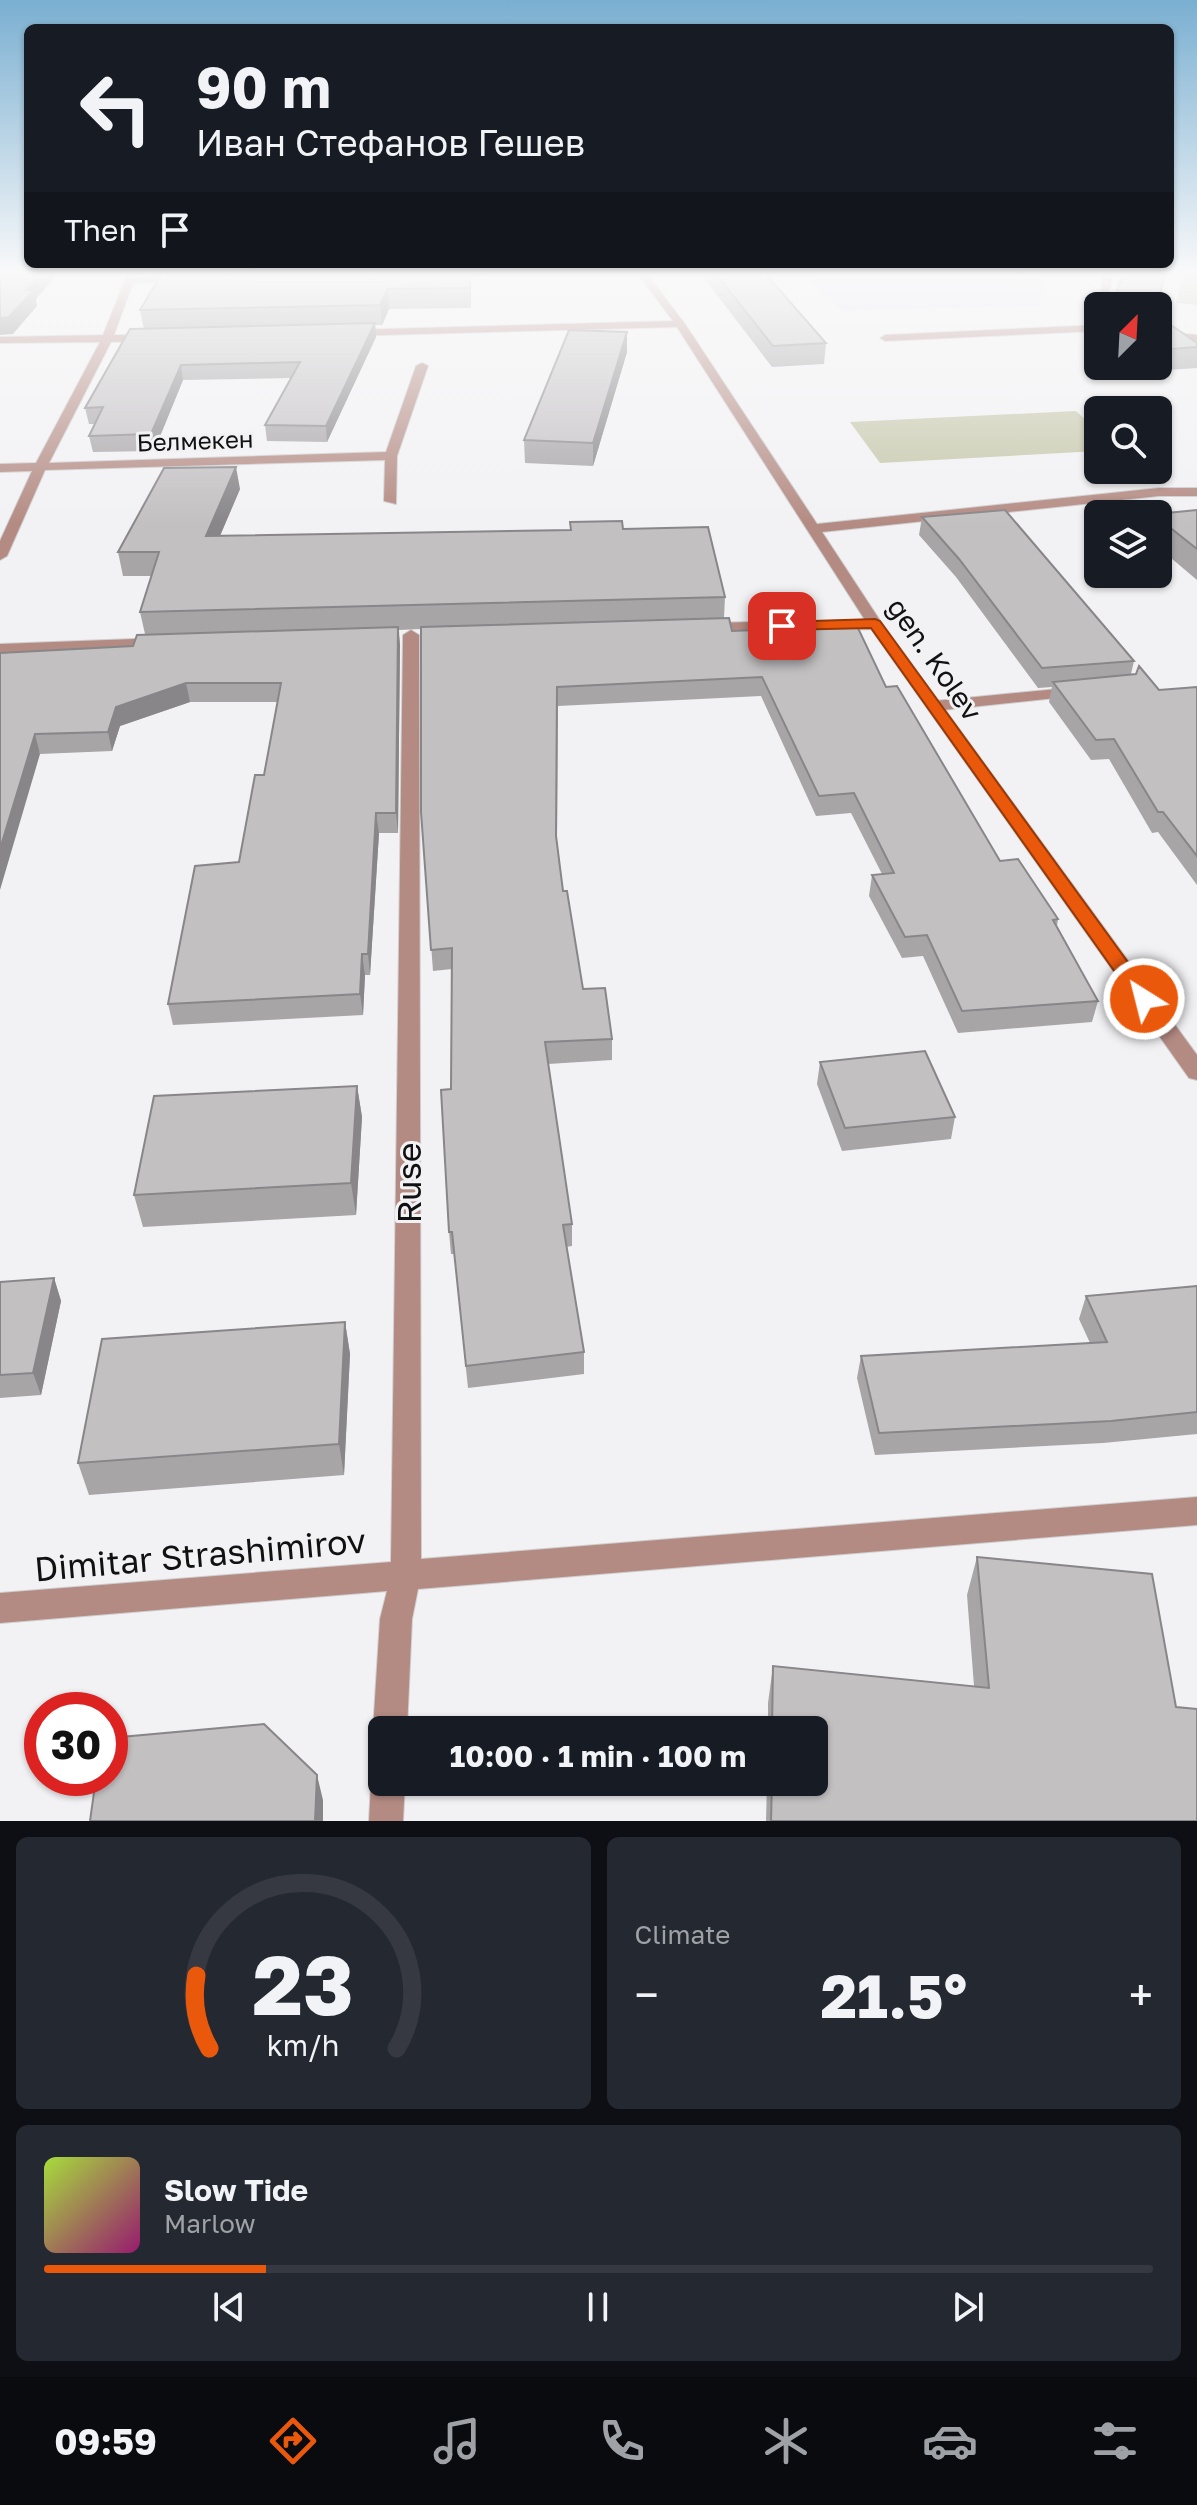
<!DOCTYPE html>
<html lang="en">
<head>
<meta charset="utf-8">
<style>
	:root { --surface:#171b24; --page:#242831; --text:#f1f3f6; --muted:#9ea1a6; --line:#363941; --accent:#ea580c }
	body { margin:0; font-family:"Golos Text",sans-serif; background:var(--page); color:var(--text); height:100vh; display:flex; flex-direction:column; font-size:30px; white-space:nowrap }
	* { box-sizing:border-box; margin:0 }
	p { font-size:26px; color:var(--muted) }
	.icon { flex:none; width:44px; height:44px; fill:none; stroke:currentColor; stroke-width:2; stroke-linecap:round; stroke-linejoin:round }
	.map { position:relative; height:1821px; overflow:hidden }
	.sheet { display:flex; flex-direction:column; gap:16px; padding:16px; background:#0d0f14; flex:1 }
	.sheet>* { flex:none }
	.guide { position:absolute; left:24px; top:24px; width:1150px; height:244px; border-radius:12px; box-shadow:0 2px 6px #0004; background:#171b24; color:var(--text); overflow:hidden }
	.needle { width:52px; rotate:24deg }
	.fabs { position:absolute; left:1084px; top:292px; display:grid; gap:16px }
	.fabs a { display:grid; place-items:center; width:88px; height:88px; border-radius:12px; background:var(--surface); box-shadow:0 2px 6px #0004; font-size:40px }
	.speed { position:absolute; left:24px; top:1692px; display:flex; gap:16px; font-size:40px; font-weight:700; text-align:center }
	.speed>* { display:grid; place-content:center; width:104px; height:104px; border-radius:50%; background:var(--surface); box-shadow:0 2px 6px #0004; line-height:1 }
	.speed .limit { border:12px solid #d22; background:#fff; color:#111 }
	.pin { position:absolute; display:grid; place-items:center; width:68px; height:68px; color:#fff; margin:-34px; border-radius:16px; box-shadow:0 4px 12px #0006 }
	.me { position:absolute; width:88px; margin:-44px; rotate:324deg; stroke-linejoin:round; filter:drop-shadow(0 0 6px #0008) }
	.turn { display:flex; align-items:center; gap:28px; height:168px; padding:0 40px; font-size:36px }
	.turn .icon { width:104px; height:104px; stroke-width:2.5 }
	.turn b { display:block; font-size:56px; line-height:68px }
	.then { display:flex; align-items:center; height:76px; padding:0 40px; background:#0003; gap:16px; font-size:30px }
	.big { font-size:60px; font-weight:700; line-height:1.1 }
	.sheet .tile { flex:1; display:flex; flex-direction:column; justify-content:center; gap:12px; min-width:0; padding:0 28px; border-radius:12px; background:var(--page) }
	.sheet .dial { align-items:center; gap:0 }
	.dial svg { height:208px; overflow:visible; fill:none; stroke:var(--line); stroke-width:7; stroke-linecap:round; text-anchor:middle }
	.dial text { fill:var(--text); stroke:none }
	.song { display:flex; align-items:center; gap:24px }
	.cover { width:96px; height:96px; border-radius:12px; background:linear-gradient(135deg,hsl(80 70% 55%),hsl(320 70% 35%)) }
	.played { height:8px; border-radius:4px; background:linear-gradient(90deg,var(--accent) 20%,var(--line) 20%) }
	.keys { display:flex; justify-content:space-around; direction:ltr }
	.heat { display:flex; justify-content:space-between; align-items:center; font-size:44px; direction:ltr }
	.sheet .tiles { flex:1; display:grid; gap:16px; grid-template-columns:1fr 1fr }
	.tile:last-child { grid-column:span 2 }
	.trip { position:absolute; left:368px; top:1716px; width:460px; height:80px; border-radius:12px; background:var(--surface); box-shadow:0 2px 6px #0004; font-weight:700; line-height:80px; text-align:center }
	.tabs { display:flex; height:128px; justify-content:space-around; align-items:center; background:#090b0e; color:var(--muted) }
	.tabs .icon { width:56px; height:56px }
	.tabs .active { color:var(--accent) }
	.tabs b { font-size:36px; color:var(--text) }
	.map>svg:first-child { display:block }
</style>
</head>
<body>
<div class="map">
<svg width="1197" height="1821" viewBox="0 0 1197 1821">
	<rect width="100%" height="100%" fill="#f2f2f4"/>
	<!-- built -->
	<path fill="#e5e4ee" d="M801 270H1046L1039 306 842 311Z"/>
	<!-- green -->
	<path fill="#c5c7a9" d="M1184 270H1197V305L1176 303Z
		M1076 411 1098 431V451L880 463 850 422Z"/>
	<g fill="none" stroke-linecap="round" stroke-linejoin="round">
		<!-- lane casing -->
		<g stroke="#ceced0" stroke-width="2">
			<path id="lane" d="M1078 687 1084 689 1086 692 1084 695 934 711 926 706 934 701Z"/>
		</g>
		<!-- street casing -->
		<g stroke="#ceced0" stroke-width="2">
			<path id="street" d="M129 270H137L135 277 183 276 188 279 183 282 133 283 114 335H152L157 338 152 341 111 342 49 463 386 452 416 366 422 363 428 366 397 456 396 504 384 501 385 460 45 470 7 556 0 560V541L32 471 0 472V464L36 463 100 342 0 343V337L103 335Z
				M515 270 580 271 575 274 443 277 438 274 443 271Z
				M635 270H644L685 324 817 524 1159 488H1197V496H1159L822 532 881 622 1197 1055V1080L1189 1078 871 629 698 631V625L703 623 865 620 677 327 348 336 343 333 348 330 673 321Z
				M1104 270H1114L1106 306 1098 308Z
				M1098 325V331L885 341 880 338 885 335Z
				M1158 331 1197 335V341L1158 337Z
				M411 630 419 635 421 1559 1197 1497V1525L418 1589 412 1619 407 1730H382V1743L373 1730 380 1619 387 1591 0 1623V1593L391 1562 403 635Z
				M160 638 168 643 166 646 0 654V644Z
				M382 1767V1782H405L403 1821H369L371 1782 376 1770Z"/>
		</g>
		<!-- lane -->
		<use href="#lane" fill="#b48b83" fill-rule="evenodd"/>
		<!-- street -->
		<use href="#street" fill="#b48b83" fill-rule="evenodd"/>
	</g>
	<!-- wall -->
	<path fill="#a8a5a7" d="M164 270H239L238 272H231L232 276 471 279V308L389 309 382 325H375L376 337 327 442 267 441 265 425 291 378 183 380 154 451 93 452 89 436 95 424H89L85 408 144 329 140 310Z
		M698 270H762L826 343 824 364 772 367Z
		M1158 316 1197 343V368L1092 375 1098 349V366H1158Z
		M627 352 593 466 525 463 524 440Z
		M240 489 220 536 623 529 725 597 724 618 732 631 886 687 1000 861 1058 919 1057 926 1098 1001 1092 1022 958 1033 923 956 902 958 869 896 872 875 882 874 851 813 816 816 761 696 558 706 557 840 563 891 583 989 612 1039V1060L548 1064 572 1224V1246L566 1247 584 1352V1374L468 1388 454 1254H451L449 1232 452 969 433 971 421 812V629L399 630 400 645 398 833H379L370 975H365L363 1015 173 1025 168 1004 239 862 264 775 278 702H190L120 726 112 751 40 754 0 653 133 646 145 634 140 612 152 576H123L118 552Z
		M1197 510V580L1158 547V514Z
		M922 517 1134 661 1131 674 1159 690 1197 687V885L1158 832 1152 833 1109 759 1091 760 1049 702 1052 687 1038 688 956 577 919 535Z
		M820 1062 955 1117 951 1139 842 1151 817 1084Z
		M357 1086 362 1117 356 1215 143 1227 134 1195Z
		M54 1278 61 1301 41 1395 0 1398V1282Z
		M1197 1286V1434L1103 1443 875 1455 857 1378 861 1356 1090 1343 1079 1319 1086 1296Z
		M345 1322 350 1354 344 1475 89 1495 78 1463Z
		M977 1557 1197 1821H766L767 1782H814V1730H768V1703L773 1666 974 1686 967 1595Z"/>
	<!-- shaded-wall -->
	<path fill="#888688" d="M45 270H61L36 299 37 306 13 334 0 335V318Z
		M228 270H231L233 284 225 276Z
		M471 270V308L470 288Z
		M388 289 389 309 382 325 380 305Z
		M375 323 376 337 327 442 326 426Z
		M627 332V352L593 466V443Z
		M181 365 183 380 154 451 151 434Z
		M236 467 240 489 210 559 206 536Z
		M398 627 400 645 398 833 396 813Z
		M186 683 190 702 120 726 112 751 108 732 116 707Z
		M35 734 40 754 0 890V849Z
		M376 813 379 833 370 975 368 954Z
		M362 954 365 975 363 1015 360 994Z
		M357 1086 362 1117 356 1215 351 1183Z
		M54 1278 61 1301 41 1395 33 1373Z
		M345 1322 350 1354 344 1475 339 1444Z
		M317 1775 323 1800V1821H315Z"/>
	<!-- building -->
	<path fill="#c3c0c2" stroke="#888688" stroke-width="2" d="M0 270H45L26 290H34L9 317 0 318Z
		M164 270H228L225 276 376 275 378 270H470V288L388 289 380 305 140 310Z
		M713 270H762L826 343 773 346Z
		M1124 270H1166L1157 306H1112Z
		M1158 316 1197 343V347L1158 350Z
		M375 323 326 426 265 425 300 362 181 365 151 434 89 436 103 407 85 408 130 329Z
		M569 330 627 332 593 443 524 440Z
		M236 467 206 536 571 530 570 522 622 521 623 529 708 527 725 597 140 612 159 552H118L164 468Z
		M1005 510 1134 661 1042 668 959 559 922 517Z
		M1197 510V549L1158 518 1157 514Z
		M729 618 732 631 857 626 886 687 897 686 1000 861 1018 859 1058 919 1053 920 1098 1001 962 1011 927 935 905 937 872 875 894 873 854 793 819 796 762 677 557 687 556 836 563 891H567L583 989 605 988 612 1039 545 1042 572 1224 563 1225 584 1352 466 1366 452 1232H449L441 1090 451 1089 452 948 431 950 421 812V627Z
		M398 627 396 813H376L368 954H362L360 994 168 1004 195 866 239 862 255 775H264L281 683H186L116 707 108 732 35 734 0 849V653L133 646 137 635Z
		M1139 666 1159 690 1197 687V856L1163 812H1158L1114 739 1096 740 1053 682 1136 674Z
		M925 1051 955 1117 845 1128 820 1062Z
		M357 1086 351 1183 134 1195 154 1096Z
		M54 1278 33 1373 0 1375V1282Z
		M1197 1286V1412L1111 1421 879 1433 861 1356 1107 1342 1086 1296Z
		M345 1322 339 1444 78 1463 102 1339Z
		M977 1557 1152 1574 1176 1707 1197 1709V1821H771L772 1782H814V1730H772L773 1666 989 1688Z
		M264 1724 317 1775 315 1821H90L96 1778H110V1738Z"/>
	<!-- sky -->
	<linearGradient id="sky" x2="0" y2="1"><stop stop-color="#7aafd1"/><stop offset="0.52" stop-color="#f9f9fa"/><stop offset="1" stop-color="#f9f9fa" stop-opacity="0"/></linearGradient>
	<rect width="1197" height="524" fill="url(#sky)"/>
	<!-- route -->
	<path fill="#ea580c" stroke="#983908" stroke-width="2" d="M875 619 880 621 1151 994 1154 999 1151 1003H1137L871 628 782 630 775 626 782 622Z"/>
	<g text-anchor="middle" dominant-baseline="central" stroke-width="6" stroke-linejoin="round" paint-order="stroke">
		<!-- far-street labels -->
		<g font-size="24" fill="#111112" stroke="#f2f2f4">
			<text transform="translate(195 440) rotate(-2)">Белмекен</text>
		</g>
		<!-- street labels -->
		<g font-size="28" fill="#111112" stroke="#f2f2f4">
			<text transform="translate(935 659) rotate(55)">gen. Kolev</text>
		</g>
		<!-- near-street labels -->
		<g font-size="34" fill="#111112" stroke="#f2f2f4">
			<text transform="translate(408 1183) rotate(-90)">Ruse</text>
			<text transform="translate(200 1554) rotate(-5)">Dimitar Strashimirov</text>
		</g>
	</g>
</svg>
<div class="fabs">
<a><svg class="needle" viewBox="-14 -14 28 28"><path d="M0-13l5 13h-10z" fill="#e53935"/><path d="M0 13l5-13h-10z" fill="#9ea1a6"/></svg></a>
<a><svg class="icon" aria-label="search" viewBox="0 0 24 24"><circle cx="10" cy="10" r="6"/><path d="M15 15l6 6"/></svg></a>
<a><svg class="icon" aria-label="layers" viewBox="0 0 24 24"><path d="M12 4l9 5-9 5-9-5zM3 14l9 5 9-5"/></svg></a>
</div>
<div class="speed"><div class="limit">30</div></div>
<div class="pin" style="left:782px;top:626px;background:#d93025"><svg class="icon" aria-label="arrive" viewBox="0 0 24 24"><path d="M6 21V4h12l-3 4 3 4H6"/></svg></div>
<svg class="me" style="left:1144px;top:999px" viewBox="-20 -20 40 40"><circle r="17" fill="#ea580c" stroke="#fff" stroke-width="3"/><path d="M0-11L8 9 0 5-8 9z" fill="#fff"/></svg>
<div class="trip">10:00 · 1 min · 100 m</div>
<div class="guide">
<div class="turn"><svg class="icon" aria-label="left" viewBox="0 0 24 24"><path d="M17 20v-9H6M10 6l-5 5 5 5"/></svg><div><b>90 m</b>Иван Стефанов Гешев</div></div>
<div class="then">Then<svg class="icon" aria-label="arrive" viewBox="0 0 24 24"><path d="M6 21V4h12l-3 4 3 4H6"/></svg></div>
</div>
</div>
<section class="sheet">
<div class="tiles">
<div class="tile dial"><svg viewBox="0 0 100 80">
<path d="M14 69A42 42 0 1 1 86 69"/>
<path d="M14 69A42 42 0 0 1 9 41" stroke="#ea580c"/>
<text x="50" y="56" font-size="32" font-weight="700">23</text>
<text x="50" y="72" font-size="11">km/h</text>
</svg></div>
<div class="tile"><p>Climate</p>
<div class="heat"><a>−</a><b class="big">21.5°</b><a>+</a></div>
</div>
<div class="tile">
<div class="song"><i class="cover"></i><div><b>Slow Tide</b><p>Marlow</p></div></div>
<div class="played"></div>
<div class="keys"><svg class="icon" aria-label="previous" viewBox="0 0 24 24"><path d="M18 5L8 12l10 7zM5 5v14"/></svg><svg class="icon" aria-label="pause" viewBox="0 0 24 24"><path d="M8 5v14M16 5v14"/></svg><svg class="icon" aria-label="next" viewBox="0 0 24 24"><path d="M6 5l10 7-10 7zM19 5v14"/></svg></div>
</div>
</div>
</section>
<nav class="tabs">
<b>09:59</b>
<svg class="icon active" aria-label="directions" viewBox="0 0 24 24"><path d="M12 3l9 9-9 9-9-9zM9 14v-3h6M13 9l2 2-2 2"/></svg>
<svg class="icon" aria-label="music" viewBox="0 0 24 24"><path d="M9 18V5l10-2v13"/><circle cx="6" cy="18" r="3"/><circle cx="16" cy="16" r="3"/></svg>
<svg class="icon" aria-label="phone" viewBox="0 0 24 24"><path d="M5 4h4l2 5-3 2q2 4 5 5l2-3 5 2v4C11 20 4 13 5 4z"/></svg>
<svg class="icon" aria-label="climate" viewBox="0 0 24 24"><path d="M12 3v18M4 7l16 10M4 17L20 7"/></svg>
<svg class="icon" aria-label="car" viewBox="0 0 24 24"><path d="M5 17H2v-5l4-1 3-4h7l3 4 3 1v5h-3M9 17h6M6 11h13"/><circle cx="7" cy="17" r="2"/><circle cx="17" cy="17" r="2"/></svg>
<svg class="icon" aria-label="filters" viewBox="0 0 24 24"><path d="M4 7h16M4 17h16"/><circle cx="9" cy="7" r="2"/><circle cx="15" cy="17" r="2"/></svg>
</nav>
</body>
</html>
